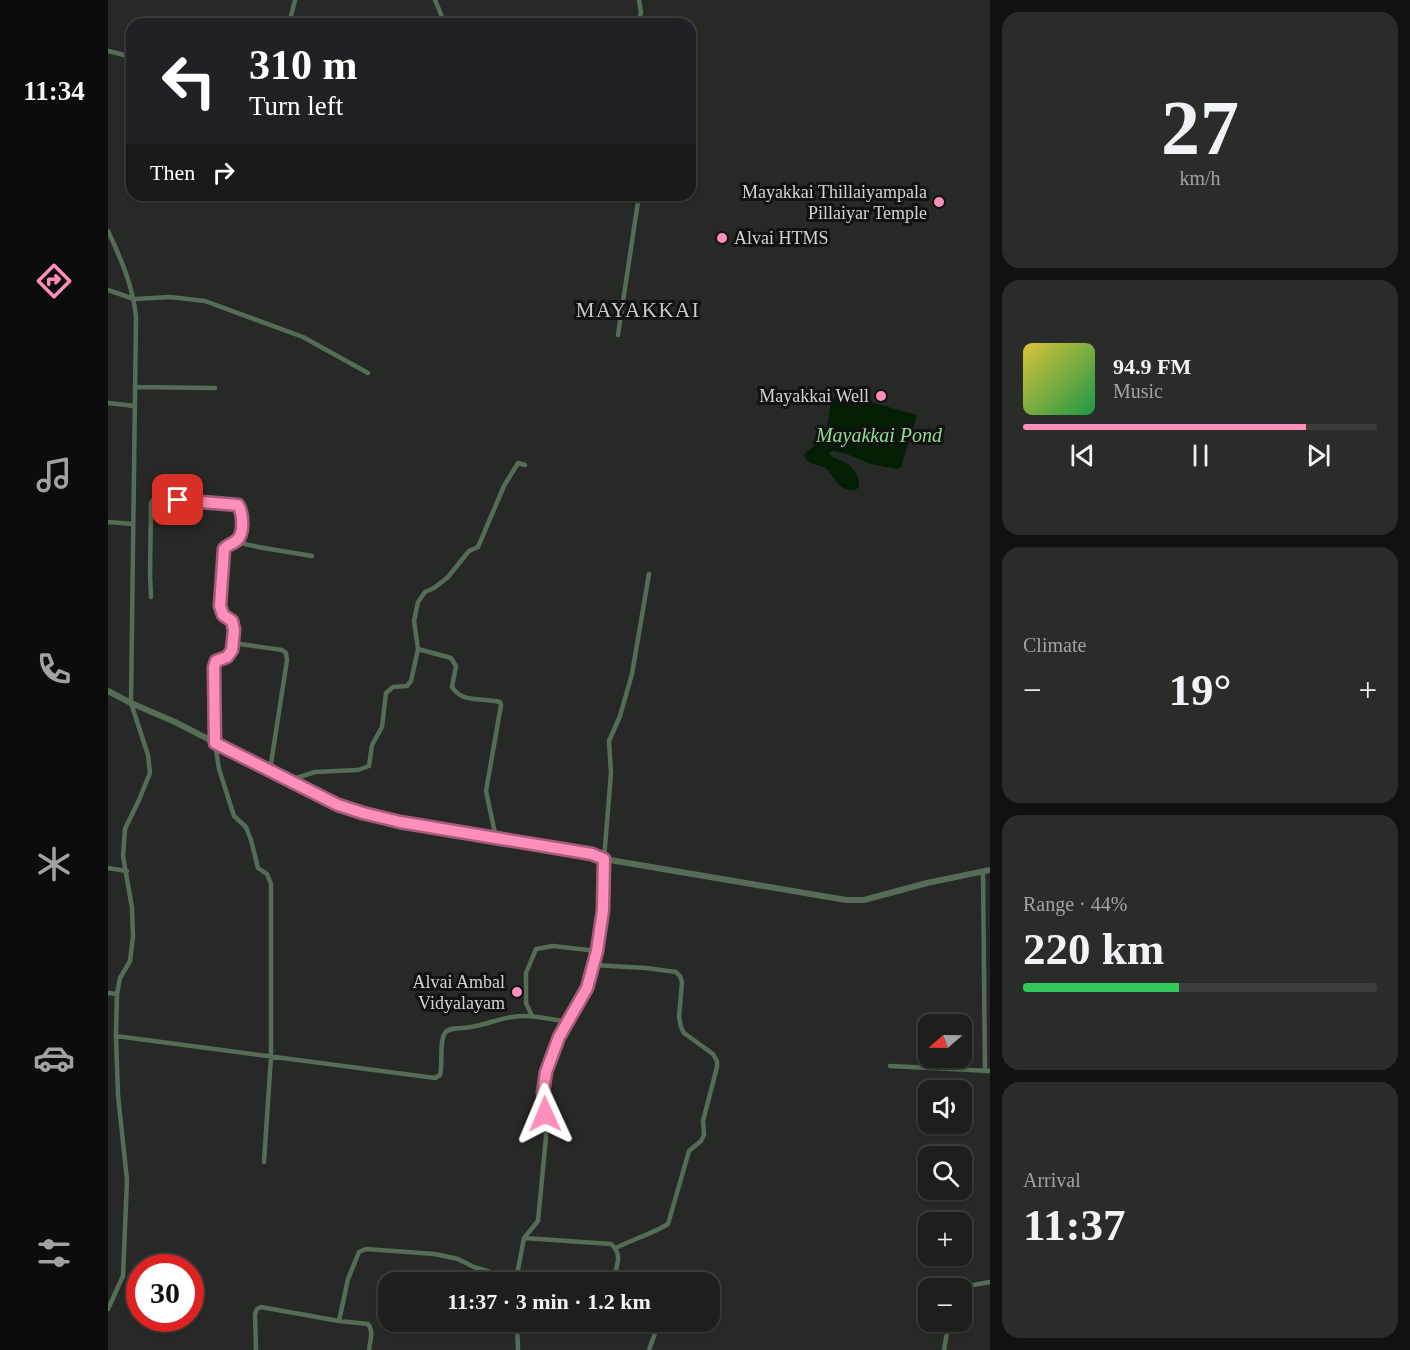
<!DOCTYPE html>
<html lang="en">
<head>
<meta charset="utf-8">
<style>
	:root { --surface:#1d1f1d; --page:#2a2c2a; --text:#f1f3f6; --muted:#a0a2a4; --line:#3b3d3b; --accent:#ff8eba }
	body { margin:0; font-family:Georgia,serif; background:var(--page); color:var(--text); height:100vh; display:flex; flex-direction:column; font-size:22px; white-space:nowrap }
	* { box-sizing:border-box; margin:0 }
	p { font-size:20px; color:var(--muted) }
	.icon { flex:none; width:33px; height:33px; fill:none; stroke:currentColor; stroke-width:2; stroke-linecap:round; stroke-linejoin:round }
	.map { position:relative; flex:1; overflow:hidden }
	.panel { display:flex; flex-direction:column; gap:12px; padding:12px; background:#101110; width:420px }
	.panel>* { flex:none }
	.guide { position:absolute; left:18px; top:18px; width:570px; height:183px; border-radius:18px; box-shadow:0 2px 4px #0004,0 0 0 2px var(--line); background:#202124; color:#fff; overflow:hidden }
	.needle { width:39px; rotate:250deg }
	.fabs { position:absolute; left:810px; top:1014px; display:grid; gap:12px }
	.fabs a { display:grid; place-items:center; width:54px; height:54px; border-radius:12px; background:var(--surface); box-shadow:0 2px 4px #0004,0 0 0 2px var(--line); font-size:30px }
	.speed { position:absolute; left:18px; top:1254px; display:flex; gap:12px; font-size:30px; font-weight:700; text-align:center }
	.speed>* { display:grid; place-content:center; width:78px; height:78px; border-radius:50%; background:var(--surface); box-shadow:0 2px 4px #0004,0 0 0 2px var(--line); line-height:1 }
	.speed .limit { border:9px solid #d22; background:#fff; color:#111 }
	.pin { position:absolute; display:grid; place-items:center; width:51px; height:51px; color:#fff; margin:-26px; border-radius:12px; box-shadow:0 3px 9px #0006 }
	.me { position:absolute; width:66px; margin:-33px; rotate:359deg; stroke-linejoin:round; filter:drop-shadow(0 0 4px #0008) }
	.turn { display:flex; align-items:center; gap:21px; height:126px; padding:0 24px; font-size:27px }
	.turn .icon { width:78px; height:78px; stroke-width:2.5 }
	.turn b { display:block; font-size:42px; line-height:51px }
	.then { display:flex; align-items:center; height:57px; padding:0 24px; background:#0003; gap:12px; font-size:22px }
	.big { font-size:45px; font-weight:700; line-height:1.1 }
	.panel .tile { flex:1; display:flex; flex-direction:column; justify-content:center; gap:9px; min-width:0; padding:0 21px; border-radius:18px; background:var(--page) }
	.panel .dial { align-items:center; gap:0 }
	.dial b { font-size:78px; line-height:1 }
	.song { display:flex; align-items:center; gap:18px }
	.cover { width:72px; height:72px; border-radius:9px; background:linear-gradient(135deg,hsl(50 70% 55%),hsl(140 70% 35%)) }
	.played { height:6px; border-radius:3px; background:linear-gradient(90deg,var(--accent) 80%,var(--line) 80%) }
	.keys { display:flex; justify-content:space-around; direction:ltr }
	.heat { display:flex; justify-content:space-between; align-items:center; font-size:33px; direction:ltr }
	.charge { height:9px; border-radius:4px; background:linear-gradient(90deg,#34c759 44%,var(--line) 0) }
	.trip { position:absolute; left:270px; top:1272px; width:342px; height:60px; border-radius:18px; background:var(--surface); box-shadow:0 2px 4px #0004,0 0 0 2px var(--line); font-weight:700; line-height:60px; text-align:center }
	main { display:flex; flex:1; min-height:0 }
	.tabs { display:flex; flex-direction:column; width:108px; justify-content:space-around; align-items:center; background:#0c0c0c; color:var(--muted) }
	.tabs .icon { width:42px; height:42px }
	.tabs .current { color:var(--accent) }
	.tabs b { font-size:27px; color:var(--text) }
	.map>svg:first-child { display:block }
</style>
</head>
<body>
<main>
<nav class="tabs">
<b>11:34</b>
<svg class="icon current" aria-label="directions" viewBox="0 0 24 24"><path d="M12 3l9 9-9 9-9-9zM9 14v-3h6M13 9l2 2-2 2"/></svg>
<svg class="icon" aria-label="music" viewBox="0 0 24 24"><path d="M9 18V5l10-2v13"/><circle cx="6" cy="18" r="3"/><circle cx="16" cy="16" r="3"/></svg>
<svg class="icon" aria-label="phone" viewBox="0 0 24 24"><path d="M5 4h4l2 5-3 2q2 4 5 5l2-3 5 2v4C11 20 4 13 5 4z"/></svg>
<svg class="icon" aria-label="climate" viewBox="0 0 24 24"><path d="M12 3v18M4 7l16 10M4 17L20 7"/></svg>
<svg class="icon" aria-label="car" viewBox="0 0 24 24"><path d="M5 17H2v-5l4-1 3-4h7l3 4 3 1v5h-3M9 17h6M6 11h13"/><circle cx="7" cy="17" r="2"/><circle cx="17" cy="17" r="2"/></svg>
<svg class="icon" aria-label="filters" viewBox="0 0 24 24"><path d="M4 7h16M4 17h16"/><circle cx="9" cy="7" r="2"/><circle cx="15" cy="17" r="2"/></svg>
</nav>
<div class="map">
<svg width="882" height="1350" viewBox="0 0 882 1350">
	<rect width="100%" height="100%" fill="#272927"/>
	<!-- water -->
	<path fill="#021f06" d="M729 393 809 415 793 467 789 469 763 464 736 453 724 451 721 453 722 455C728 460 737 461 742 466 755 478 756 498 734 487 726 483 724 471 715 467 707 463 701 466 696 456L697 453 717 438 723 402Z"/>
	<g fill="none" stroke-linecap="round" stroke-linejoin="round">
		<!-- minor -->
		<path stroke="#556c56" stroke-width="4.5" d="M327 0 337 24
			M181 24 187 0
			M530 24 533 13 531 0
			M0 51 24 57
			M0 231C13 259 25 286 28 317L23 703 40 755 42 773 31 800 17 829 15 856 24 908 25 937 22 961 12 978 9 994 8 1036 10 1095 19 1180 15 1276 0 1309
			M0 290 26 299 62 297 97 301 195 337 260 373
			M510 335 531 195
			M27 387 107 388
			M0 403 27 406
			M0 522 25 524
			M128 542 150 547 204 556
			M43 597 42 574 43 503 45 500 50 498 111 503 131 506C135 515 137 533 129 541 124 545 120 544 116 549L112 606 115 615 124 621 126 630 125 650 119 657 108 661 106 667 107 743 111 769 126 816 138 827 143 840 150 868 159 874 163 884V1057L156 1162
			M125 643 174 650 178 653 179 660 162 770
			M310 649 343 658 348 666 344 687C355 704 375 697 392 702L393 705 378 791 388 838
			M182 780 207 772 250 770 261 766 264 745 274 727 278 693 285 687 299 686 303 681 310 649 306 621 310 602 317 592 326 588 340 577 361 551 370 547 396 486 410 463 417 465
			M0 868 19 871
			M875 871 877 1071
			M485 965 538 968 568 972 572 976 574 982 571 1017 573 1027 576 1033 605 1054 609 1061V1067L595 1121 596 1135 593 1141 581 1151 560 1224C544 1234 525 1239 508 1248
			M0 993 9 994
			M424 1016 418 1003V973L428 949 445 946 489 951
			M8 1036 327 1078 332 1075C335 1064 331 1041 337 1033 342 1026 355 1029 363 1027 377 1025 390 1019 404 1017 423 1014 442 1019 460 1022L479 989 489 951 496 910V859L503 773 501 741 512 716 524 674 541 574
			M782 1066 882 1071
			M416 1238 503 1244C516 1255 508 1268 504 1282
			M854 1290 860 1286 882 1282
			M409 1322 410 1350
			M148 1350 147 1314 149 1309 153 1307 231 1321
			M261 1350C262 1341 266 1332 260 1324L231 1321 240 1279 251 1252 258 1249 327 1254 350 1259 366 1267 408 1280 416 1238 430 1221 438 1137 435 1092 438 1072 451 1037 460 1022
			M541 1350 551 1322
			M836 1350 841 1322"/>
		<!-- tertiary -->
		<path stroke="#556c56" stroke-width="6" d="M0 691 23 703 67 722 229 805 255 813 292 822 484 854 496 859 738 900H756L819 883 882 870"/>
	</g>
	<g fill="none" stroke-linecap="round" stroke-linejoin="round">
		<!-- route casing -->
		<g stroke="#a65c79" stroke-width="15">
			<path id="route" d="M70 500 130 505C135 513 137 534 128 541 123 545 120 544 116 549L112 606 115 615 124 621 126 630 124 650 119 657 108 661 106 667 107 743 230 805 255 813 292 822 484 854 496 859 495 910 489 951 479 988 451 1037 438 1072 435 1092 437 1114"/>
		</g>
		<!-- route -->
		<use href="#route" stroke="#ff8eba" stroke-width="10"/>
	</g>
	<!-- markers -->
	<g fill="#ff8eba" stroke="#111" stroke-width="2">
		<circle cx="831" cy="202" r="6"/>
		<circle cx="614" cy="238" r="6"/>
		<circle cx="773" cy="396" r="6"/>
		<circle cx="409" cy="992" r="6"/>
	</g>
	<g text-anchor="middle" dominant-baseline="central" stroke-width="6" stroke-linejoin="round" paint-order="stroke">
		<!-- poi labels -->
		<g font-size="18" fill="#d3d4d3" stroke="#111" text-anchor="end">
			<text x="819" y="192">Mayakkai Thillaiyampala<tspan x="819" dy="21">Pillaiyar Temple</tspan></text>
			<text x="626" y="238" text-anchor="start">Alvai HTMS</text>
			<text x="761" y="396">Mayakkai Well</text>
			<text x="397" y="982">Alvai Ambal<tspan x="397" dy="21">Vidyalayam</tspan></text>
		</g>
		<!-- water labels -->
		<g font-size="20" font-style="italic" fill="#8ede94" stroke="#111">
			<text x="771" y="435">Mayakkai Pond</text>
		</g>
		<!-- quarter labels -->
		<g font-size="21" letter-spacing="1.5" fill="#c9cbc9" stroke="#111">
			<text x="530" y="310">MAYAKKAI</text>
		</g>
	</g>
</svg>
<div class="fabs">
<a><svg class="needle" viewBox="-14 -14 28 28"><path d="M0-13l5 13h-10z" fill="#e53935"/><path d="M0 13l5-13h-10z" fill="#a0a2a4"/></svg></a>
<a><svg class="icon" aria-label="sound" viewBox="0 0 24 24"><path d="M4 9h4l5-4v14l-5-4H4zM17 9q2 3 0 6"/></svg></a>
<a><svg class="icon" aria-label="search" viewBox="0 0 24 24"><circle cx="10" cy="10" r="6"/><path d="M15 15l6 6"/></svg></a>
<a>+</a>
<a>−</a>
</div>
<div class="speed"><div class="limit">30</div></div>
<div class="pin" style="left:70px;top:500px;background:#d93025"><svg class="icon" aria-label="arrive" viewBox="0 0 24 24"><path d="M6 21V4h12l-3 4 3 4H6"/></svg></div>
<svg class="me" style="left:437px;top:1114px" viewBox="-20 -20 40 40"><path d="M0-17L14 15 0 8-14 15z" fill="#ff8eba" stroke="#fff" stroke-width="4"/></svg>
<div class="trip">11:37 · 3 min · 1.2 km</div>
<div class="guide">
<div class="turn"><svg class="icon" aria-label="left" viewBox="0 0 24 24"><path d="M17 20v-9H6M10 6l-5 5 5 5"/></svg><div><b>310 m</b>Turn left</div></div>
<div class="then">Then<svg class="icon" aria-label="right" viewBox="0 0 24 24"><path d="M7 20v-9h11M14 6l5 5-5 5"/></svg></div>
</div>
</div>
<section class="panel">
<div class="tile dial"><b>27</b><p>km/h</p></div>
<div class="tile">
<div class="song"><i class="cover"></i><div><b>94.9 FM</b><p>Music</p></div></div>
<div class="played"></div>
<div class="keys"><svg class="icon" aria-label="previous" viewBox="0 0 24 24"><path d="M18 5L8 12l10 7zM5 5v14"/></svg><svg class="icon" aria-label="pause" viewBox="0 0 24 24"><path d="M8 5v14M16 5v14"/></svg><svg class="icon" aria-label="next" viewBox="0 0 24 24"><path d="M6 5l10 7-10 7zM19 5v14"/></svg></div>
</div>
<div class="tile"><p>Climate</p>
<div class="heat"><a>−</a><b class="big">19°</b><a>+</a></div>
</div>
<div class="tile"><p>Range · 44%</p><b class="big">220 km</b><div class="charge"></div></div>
<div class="tile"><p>Arrival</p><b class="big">11:37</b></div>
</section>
</main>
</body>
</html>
